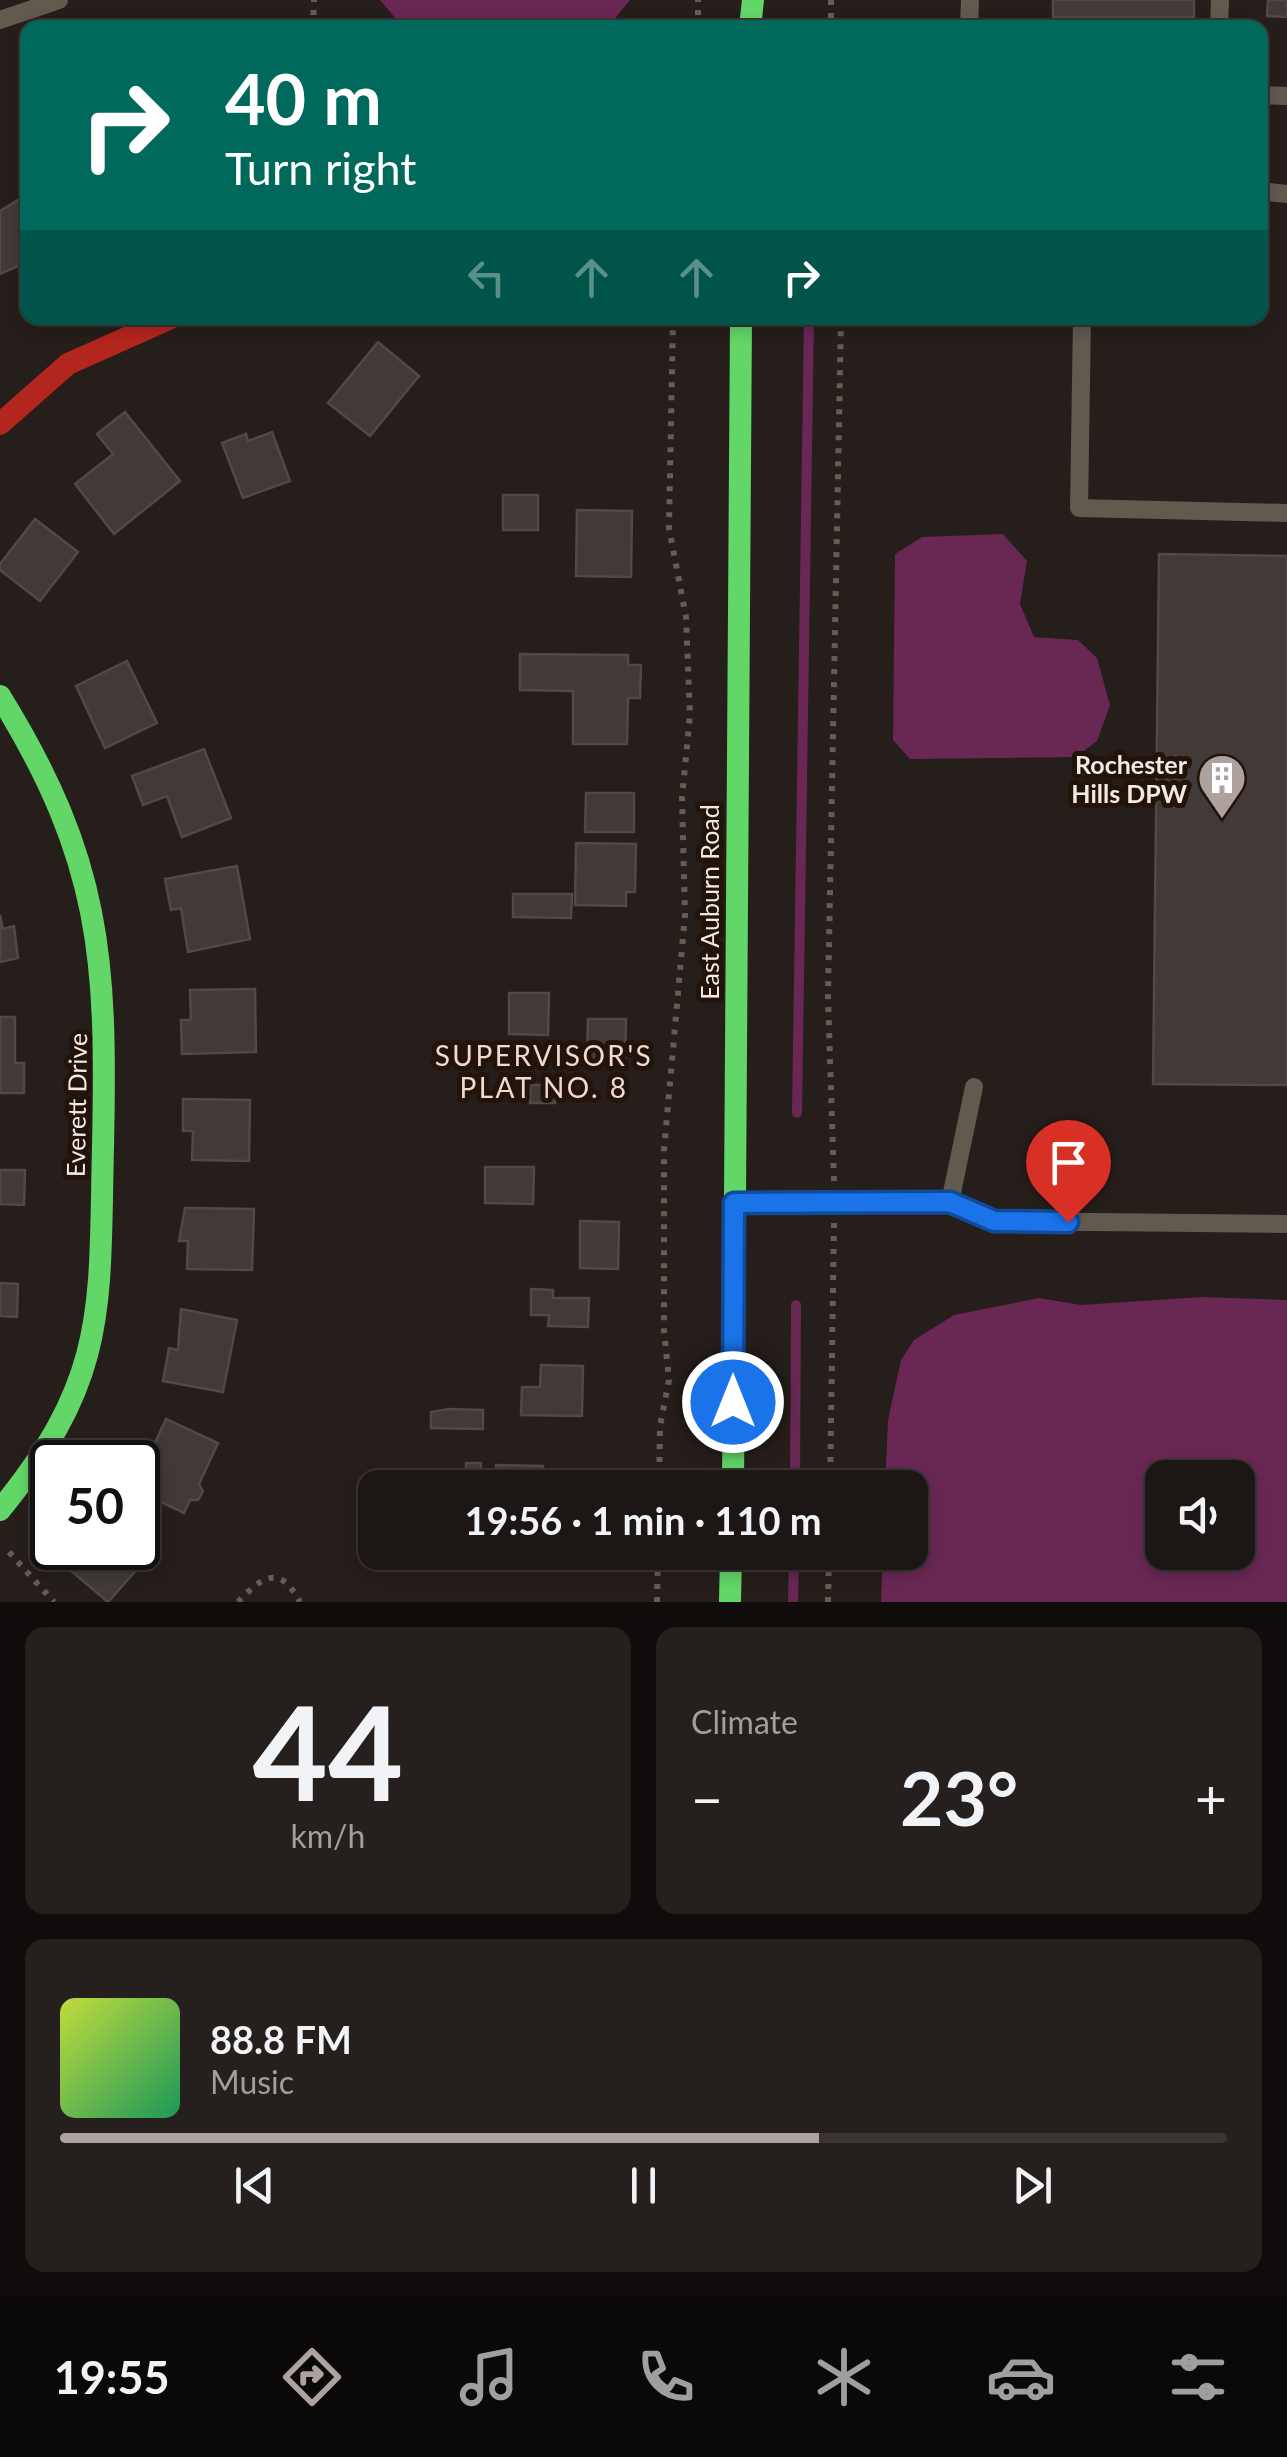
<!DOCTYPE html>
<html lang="en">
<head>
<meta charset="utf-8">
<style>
	:root { --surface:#1c1614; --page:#251f1d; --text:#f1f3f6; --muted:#a09fa0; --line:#3a3534; --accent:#ada29d }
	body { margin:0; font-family:Lato,sans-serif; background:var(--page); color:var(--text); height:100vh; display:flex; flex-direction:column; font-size:38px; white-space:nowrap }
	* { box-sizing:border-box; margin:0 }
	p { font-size:32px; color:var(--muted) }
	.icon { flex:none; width:55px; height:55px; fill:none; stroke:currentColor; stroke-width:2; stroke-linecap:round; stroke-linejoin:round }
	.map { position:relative; height:1602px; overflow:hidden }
	.side { display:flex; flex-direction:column; gap:25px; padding:25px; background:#0f0c0b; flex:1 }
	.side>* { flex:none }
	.top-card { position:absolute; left:20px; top:20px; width:1248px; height:305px; border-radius:20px; box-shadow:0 5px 15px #0003,0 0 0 2px var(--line); background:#00695c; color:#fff; overflow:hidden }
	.fabs { position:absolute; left:1145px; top:1460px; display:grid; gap:20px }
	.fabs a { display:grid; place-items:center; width:110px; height:110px; border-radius:20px; background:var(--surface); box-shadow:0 5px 15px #0003,0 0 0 2px var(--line); font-size:50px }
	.speed { position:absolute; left:30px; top:1440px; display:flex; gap:20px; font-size:50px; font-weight:700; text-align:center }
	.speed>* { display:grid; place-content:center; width:130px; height:130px; border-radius:50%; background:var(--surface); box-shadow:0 5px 15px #0003,0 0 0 2px var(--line); line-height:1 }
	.speed .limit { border:5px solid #111; border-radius:15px; background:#fff; color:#111 }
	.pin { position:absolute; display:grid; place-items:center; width:85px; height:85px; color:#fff; margin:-102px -42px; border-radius:50% 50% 50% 0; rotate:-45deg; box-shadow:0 0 10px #0007 }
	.pin .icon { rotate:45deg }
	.me { position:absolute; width:110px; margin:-55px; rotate:0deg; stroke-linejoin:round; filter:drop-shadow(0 0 8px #0008) }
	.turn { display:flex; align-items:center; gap:35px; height:210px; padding:0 40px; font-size:45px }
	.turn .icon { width:130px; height:130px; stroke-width:2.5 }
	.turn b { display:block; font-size:70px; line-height:85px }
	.lanes { display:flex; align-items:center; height:95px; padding:0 40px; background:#0003; justify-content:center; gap:50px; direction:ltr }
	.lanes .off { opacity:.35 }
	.big { font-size:75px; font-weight:700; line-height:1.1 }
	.side .tile { flex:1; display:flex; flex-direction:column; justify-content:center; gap:15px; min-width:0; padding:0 35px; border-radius:20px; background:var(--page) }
	.side .dial { align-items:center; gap:0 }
	.dial b { font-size:130px; line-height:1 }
	.song { display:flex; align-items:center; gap:30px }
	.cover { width:120px; height:120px; border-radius:15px; background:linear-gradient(135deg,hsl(70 70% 55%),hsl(150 70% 35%)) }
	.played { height:10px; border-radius:5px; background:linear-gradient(90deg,var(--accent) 65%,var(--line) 65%) }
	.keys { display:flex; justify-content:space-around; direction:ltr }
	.heat { display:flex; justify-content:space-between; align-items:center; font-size:55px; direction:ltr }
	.side .tiles { flex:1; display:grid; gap:25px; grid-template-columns:1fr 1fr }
	.tile:last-child { grid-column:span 2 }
	.trip { position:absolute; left:358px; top:1470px; width:570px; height:100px; border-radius:20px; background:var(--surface); box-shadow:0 5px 15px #0003,0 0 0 2px var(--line); font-weight:700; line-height:100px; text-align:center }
	.tab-bar { display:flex; height:160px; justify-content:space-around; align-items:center; background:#0b0908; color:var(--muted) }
	.tab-bar .icon { width:70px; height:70px }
	.tab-bar .selected { color:var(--accent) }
	.tab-bar b { font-size:45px; color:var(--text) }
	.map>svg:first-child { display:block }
</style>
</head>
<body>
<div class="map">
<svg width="1287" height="1602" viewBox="0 0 1287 1602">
	<rect width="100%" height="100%" fill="#261e1a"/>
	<!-- water -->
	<path fill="#692754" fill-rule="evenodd" d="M380 0H630L607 28 403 27Z
		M1003 534 1027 561 1020 604 1034 637 1078 640 1097 658 1110 705 1097 741 1076 757 910 759 893 740 895 554 922 537Z
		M1202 1297 1287 1300V1602H881L883 1553 910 1552V1488L885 1487 888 1420 901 1360 914 1340 954 1315 1039 1298 1081 1305ZM1162 1478H1238V1552H1162Z"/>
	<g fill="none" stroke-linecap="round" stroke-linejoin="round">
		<!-- stream -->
		<path stroke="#692754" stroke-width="10" d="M797 1113 809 318
			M795 1488 796 1305
			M793 1602 794 1552"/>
	</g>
	<!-- building -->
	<path fill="#423a38" stroke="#524947" stroke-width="2.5" d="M1053 0H1194V17H1053Z
		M1268 0H1287V17L1267 16Z
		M28 194V262L0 274V211Z
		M378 342 419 376 370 436 328 403Z
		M125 412 180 481 114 534 75 484 113 454 97 434Z
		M272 432 290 481 243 498 222 443 246 434 248 441Z
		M503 495H538V530H503Z
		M577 510 632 511 631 577 576 576Z
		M35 519 78 552 40 601 0 570V564Z
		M1159 554 1287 556V1085L1153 1084Z
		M520 654 628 655V665H641L640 698H628L627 744H573V691L520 690Z
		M127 661 157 723 105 748 76 686Z
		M204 749 231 818 182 837 167 796 143 805 132 776Z
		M586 793H634V832H585Z
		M576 843 636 844 635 892H626V906L575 905Z
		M237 866 250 939 188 952 181 908 171 910 165 879Z
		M513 894H572L571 918 513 917Z
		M0 915 3 929 14 926 18 958 0 962Z
		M255 989 256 1052 182 1054 181 1020H191L190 990Z
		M509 993H549L548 1035 509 1034Z
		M0 1017H15V1063H24V1093H0Z
		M588 1019H626L625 1060 587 1059Z
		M530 1085H555V1103H530Z
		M183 1099 250 1100 249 1161 192 1160 193 1131H183Z
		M485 1167H534L533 1204 485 1203Z
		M0 1170H25L24 1205 0 1204Z
		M185 1208 254 1209 252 1270 187 1269 188 1241H179Z
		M580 1221 619 1222 618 1269 580 1268Z
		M0 1283 18 1284 17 1317 0 1316Z
		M531 1289 553 1290V1298H589L588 1327 548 1326 549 1315H531Z
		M181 1309 237 1320 223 1392 163 1381 169 1348 178 1350Z
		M541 1365 583 1366 582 1416 521 1415 522 1387H540Z
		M449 1409 483 1410V1429L431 1428V1412Z
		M166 1419 218 1443 199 1484 203 1491 198 1500H190L184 1513 138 1491V1462H132L135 1457 146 1462Z
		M466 1463H481V1488H465Z
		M496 1465 543 1466V1484L562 1488H496Z
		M77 1548H137L148 1557 108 1602 63 1564Z"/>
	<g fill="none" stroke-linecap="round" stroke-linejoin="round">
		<!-- path -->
		<path stroke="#635d56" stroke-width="6" stroke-dasharray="5 8" stroke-linecap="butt" d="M831 0V28
			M313 28 314 0
			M698 28V0
			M834 1181 828 997 841 318
			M659 1488 660 1426 669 1380 664 1330V1150L685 915 682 798 690 715 686 617 669 528 673 318
			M830 1488 834 1223
			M9 1552 54 1602
			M238 1602C262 1577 279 1563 300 1602
			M657 1602 658 1552
			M828 1602 829 1552"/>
		<!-- lane -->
		<path stroke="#605a4f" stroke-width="18" d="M0 20 59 0
			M969 28 970 0
			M1219 28 1220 0
			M1260 95 1287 96
			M1260 191 1287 194
			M1082 318 1079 508 1287 513
			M950 1202 974 1087
			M740 1203 950 1202 994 1221 1287 1224"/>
		<!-- fast -->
		<path stroke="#63d668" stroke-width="22" d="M750 28 753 0
			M0 696C102 861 107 960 103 1147 99 1308 109 1377 0 1510
			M733 1488 741 318
			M730 1602 731 1552"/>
		<!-- jam -->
		<path stroke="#b3261e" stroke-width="22" d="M0 424 68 364 171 318"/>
	</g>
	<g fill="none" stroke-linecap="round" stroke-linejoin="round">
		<!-- route casing -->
		<g stroke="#114b97" stroke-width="25">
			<path id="route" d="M733 1402 734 1203 950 1202 994 1221 1068 1222"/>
		</g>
		<!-- route -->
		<use href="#route" stroke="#1a73e8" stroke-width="18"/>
	</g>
	<!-- icons -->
	<defs>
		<g id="building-pin" transform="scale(2.5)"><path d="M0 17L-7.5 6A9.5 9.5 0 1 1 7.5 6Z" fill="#ada29d" stroke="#22130b"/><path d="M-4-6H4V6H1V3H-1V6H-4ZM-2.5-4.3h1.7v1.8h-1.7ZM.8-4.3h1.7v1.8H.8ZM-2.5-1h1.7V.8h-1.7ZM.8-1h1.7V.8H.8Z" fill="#fff"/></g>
	</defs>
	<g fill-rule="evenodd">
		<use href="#building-pin" x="1222" y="778"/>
	</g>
	<g text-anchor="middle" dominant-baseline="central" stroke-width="10" stroke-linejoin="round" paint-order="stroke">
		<!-- poi labels -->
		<g font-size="25" font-weight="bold" fill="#f5e9e3" stroke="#22130b" text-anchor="end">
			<text x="1187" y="764">Rochester<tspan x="1187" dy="29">Hills DPW</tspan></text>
		</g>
		<!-- street labels -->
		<g font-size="25" fill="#f5e9e3" stroke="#22130b">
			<text transform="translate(709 902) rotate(-90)">East Auburn Road</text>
			<text transform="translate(76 1105) rotate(-89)">Everett Drive</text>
		</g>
		<!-- neighbourhood labels -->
		<g font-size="28" letter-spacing="2.5" fill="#f0d9ce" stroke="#22130b">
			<text x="544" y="1055">SUPERVISOR'S<tspan x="544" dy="32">PLAT NO. 8</tspan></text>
		</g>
	</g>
</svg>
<div class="fabs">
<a><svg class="icon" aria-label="sound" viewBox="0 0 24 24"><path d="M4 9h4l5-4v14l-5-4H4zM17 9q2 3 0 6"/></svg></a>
</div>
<div class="speed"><div class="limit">50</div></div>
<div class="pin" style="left:1068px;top:1222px;background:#d93025"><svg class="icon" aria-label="arrive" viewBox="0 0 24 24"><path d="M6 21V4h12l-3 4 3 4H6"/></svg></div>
<svg class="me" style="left:733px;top:1402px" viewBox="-20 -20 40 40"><circle r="17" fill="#1a73e8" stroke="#fff" stroke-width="3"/><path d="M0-11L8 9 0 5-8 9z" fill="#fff"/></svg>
<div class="trip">19:56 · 1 min · 110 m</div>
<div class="top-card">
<div class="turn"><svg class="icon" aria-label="right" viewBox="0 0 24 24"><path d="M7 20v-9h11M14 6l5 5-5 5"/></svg><div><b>40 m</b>Turn right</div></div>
<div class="lanes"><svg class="icon off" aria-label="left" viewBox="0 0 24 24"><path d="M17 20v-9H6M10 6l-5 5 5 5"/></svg><svg class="icon off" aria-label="ahead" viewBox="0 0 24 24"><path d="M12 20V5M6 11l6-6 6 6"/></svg><svg class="icon off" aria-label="ahead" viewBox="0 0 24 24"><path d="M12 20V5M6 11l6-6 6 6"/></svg><svg class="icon" aria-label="right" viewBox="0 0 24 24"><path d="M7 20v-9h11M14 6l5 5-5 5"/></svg></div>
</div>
</div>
<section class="side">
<div class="tiles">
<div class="tile dial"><b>44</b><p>km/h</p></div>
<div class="tile"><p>Climate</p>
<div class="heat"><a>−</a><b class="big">23°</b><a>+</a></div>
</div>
<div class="tile">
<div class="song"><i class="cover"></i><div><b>88.8 FM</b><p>Music</p></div></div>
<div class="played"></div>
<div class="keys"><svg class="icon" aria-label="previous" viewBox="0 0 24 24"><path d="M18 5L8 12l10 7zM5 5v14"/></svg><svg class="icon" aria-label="pause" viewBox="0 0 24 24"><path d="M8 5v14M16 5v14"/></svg><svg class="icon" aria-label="next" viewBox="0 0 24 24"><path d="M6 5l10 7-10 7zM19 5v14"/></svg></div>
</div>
</div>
</section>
<nav class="tab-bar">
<b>19:55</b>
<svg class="icon selected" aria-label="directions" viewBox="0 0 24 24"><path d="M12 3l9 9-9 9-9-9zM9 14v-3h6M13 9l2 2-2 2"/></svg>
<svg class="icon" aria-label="music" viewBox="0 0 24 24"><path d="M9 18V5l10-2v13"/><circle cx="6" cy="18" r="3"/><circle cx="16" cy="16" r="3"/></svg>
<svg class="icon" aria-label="phone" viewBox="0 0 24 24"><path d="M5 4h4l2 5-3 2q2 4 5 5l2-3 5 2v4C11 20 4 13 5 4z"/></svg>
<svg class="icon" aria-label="climate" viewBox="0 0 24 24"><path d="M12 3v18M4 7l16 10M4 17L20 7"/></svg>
<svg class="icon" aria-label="car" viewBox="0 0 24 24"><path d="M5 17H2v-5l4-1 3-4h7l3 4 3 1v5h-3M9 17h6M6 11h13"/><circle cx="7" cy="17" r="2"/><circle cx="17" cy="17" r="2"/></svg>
<svg class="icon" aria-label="filters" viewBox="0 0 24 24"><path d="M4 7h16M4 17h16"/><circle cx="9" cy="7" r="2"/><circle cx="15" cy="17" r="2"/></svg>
</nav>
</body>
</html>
